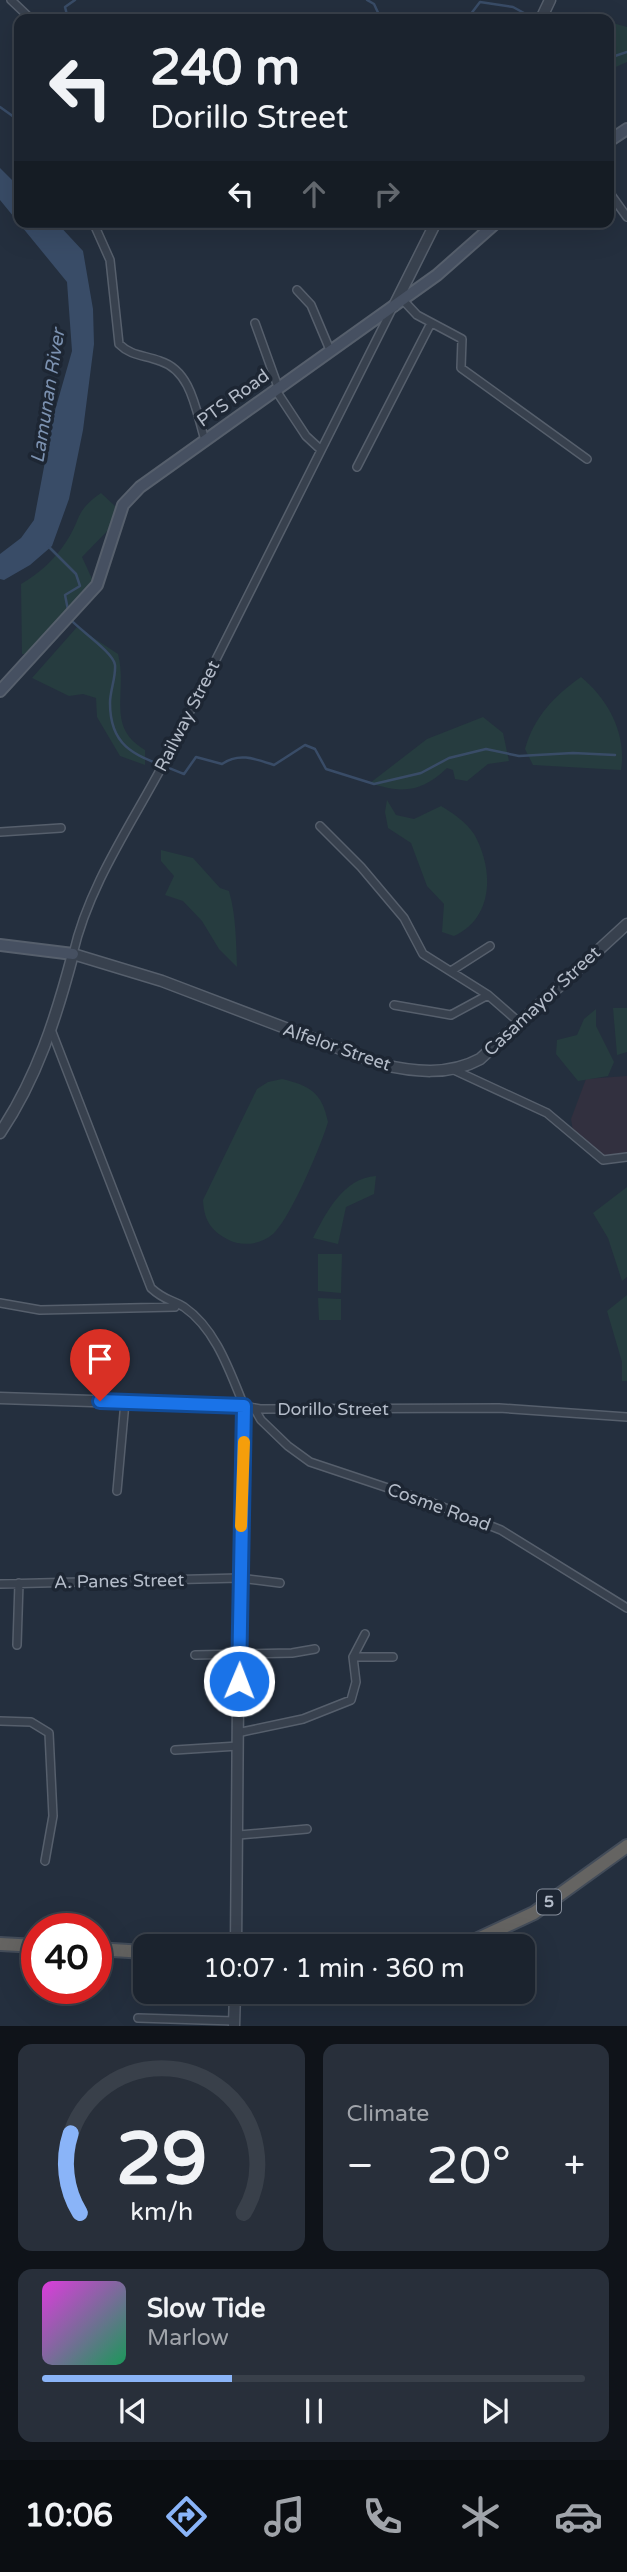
<!DOCTYPE html>
<html lang="en">
<head>
<meta charset="utf-8">
<style>
	:root { --surface:#1b232e; --page:#282f3a; --text:#f1f3f6; --muted:#a0a4aa; --line:#39404a; --accent:#8ab4f8 }
	body { margin:0; font-family:"Varela Round",sans-serif; background:var(--page); color:var(--text); height:100vh; display:flex; flex-direction:column; font-size:26px; white-space:nowrap }
	* { box-sizing:border-box; margin:0 }
	p { font-size:23px; color:var(--muted) }
	.icon { flex:none; width:38px; height:38px; fill:none; stroke:currentColor; stroke-width:2; stroke-linecap:round; stroke-linejoin:round }
	.map { position:relative; height:2026px; overflow:hidden }
	.panel { display:flex; flex-direction:column; gap:18px; padding:18px; background:#0f1319; flex:1 }
	.panel>* { flex:none }
	.guide { position:absolute; left:14px; top:14px; width:600px; height:214px; border-radius:14px; box-shadow:0 7px 28px #0002,0 0 0 2px var(--line); background:#1b232e; color:var(--text); overflow:hidden }
	.speed { position:absolute; left:21px; top:1913px; display:flex; gap:14px; font-size:35px; font-weight:700; text-align:center }
	.speed>* { display:grid; place-content:center; width:91px; height:91px; border-radius:50%; background:var(--surface); box-shadow:0 7px 28px #0002,0 0 0 2px var(--line); line-height:1 }
	.speed .limit { border:10px solid #d22; background:#fff; color:#111 }
	.pin { position:absolute; display:grid; place-items:center; width:60px; height:60px; color:#fff; margin:-72px -30px; border-radius:50% 50% 50% 0; rotate:-45deg; box-shadow:0 0 7px #0007 }
	.pin .icon { rotate:45deg }
	.me { position:absolute; width:77px; margin:-38px; rotate:1deg; stroke-linejoin:round; filter:drop-shadow(0 0 5px #0008) }
	.turn { display:flex; align-items:center; gap:24px; height:147px; padding:0 21px; font-size:32px }
	.turn .icon { width:91px; height:91px; stroke-width:2.5 }
	.turn b { display:block; font-size:49px; line-height:60px }
	.lanes { display:flex; align-items:center; height:66px; padding:0 21px; background:#0003; justify-content:center; gap:35px; direction:ltr }
	.lanes .off { opacity:.35 }
	.big { font-size:52px; font-weight:600; line-height:1.1 }
	.panel .widget { flex:1; display:flex; flex-direction:column; justify-content:center; gap:10px; min-width:0; padding:0 24px; border-radius:14px; background:var(--page) }
	.panel .dial { align-items:center; gap:0 }
	.dial svg { height:182px; overflow:visible; fill:none; stroke:var(--line); stroke-width:7; stroke-linecap:round; text-anchor:middle }
	.dial text { fill:var(--text); stroke:none }
	.song { display:flex; align-items:center; gap:21px }
	.cover { width:84px; height:84px; border-radius:10px; background:linear-gradient(135deg,hsl(300 70% 55%),hsl(150 70% 35%)) }
	.played { height:7px; border-radius:4px; background:linear-gradient(90deg,var(--accent) 35%,var(--line) 35%) }
	.keys { display:flex; justify-content:space-around; direction:ltr }
	.heat { display:flex; justify-content:space-between; align-items:center; font-size:38px; direction:ltr }
	.panel .tiles { flex:1; display:grid; gap:18px; grid-template-columns:1fr 1fr }
	.widget:last-child { grid-column:span 2 }
	.trip { position:absolute; left:133px; top:1934px; width:402px; height:70px; border-radius:14px; background:var(--surface); box-shadow:0 7px 28px #0002,0 0 0 2px var(--line); font-weight:600; line-height:70px; text-align:center }
	.menu { display:flex; height:112px; justify-content:space-around; align-items:center; background:#0b0e12; color:var(--muted) }
	.menu .icon { width:49px; height:49px }
	.menu .selected { color:var(--accent) }
	.menu b { font-size:32px; color:var(--text) }
	.map>svg:first-child { display:block }
</style>
</head>
<body>
<div class="map">
<svg width="627" height="2026" viewBox="0 0 627 2026">
	<rect width="100%" height="100%" fill="#242f3e"/>
	<!-- medical -->
	<path fill="#32303f" d="M627 1076V1153L613 1158 602 1156 573 1131 571 1119 586 1079Z"/>
	<!-- green -->
	<path fill="#263c3f" d="M609 22 627 27V62L609 70Z
		M101 493 116 507 115 523 82 557 93 581 83 601 29 654H22L21 584C39 574 55 559 66 542 82 518 74 512 101 493Z
		M77 627 118 654C128 692 105 727 145 750V765L120 756 97 717 96 698 83 694 69 696 32 678Z
		M581 677C608 699 627 734 621 770L533 765 525 749C534 717 554 696 581 677Z
		M483 717 503 733 509 761 488 764 467 781 455 779 453 770 447 768C422 792 403 794 370 783L427 739Z
		M387 800 396 815 414 819 441 806C453 813 466 822 474 834 494 869 494 918 454 936L442 932 444 904 427 886 411 843 388 828 385 812Z
		M161 850 193 858 220 888 229 891C236 915 236 942 237 967L219 949 202 921 183 901 165 895 174 876 161 861Z
		M613 1008H627V1052L617 1055Z
		M596 1009V1026L614 1062 608 1076 578 1081 556 1054 557 1040 577 1035 584 1019Z
		M282 1079C311 1086 322 1093 328 1122 321 1146 290 1219 273 1234 260 1245 241 1247 227 1239 210 1230 204 1219 203 1200L257 1089 268 1082Z
		M376 1176 374 1194 346 1207 338 1244 313 1238C326 1213 343 1178 376 1176Z
		M627 1187V1277L622 1281 608 1238 593 1213Z
		M318 1254H342L341 1293 318 1291Z
		M627 1295V1381H622V1362L607 1311Z
		M318 1298 341 1299V1320H319Z"/>
	<!-- water -->
	<path fill="#394c67" d="M0 168 19 187V222H56L83 251 93 309 94 344 83 430 69 499 52 546 30 565 4 580 0 579V554L21 538 34 520 54 414 72 351 67 282 0 200Z"/>
	<g fill="none" stroke-linecap="round" stroke-linejoin="round">
		<!-- stream -->
		<path stroke="#394c67" stroke-width="2.5" d="M367 0 374 4 381 19
			M68 19 65 7 75 0
			M467 19 480 2 513 7 535 19
			M609 58 627 52
			M0 107 14 117 19 101
			M48 546 76 574 80 586 65 595 68 610
			M71 620C81 631 114 653 115 665 116 677 110 691 110 703 110 754 144 757 184 774L196 757 222 764C239 752 256 759 274 765L305 745 315 749 326 769 374 784 421 773 449 758 486 749 519 756 573 753 615 755"/>
		<!-- minor casing -->
		<g stroke="#565f6c" stroke-width="10">
			<path id="minor" d="M11 0 31 19
				M609 192 627 217
				M93 222 110 260 119 344C131 356 144 355 160 361 192 371 196 412 205 440
				M297 290 311 305 330 350
				M402 299 417 315 462 339 461 368 587 459
				M255 323 278 387
				M275 389 306 436 320 449
				M357 467 431 323
				M320 826 361 867 404 918 423 954 488 995 520 1023
				M0 832 61 828
				M73 954C89 884 133 822 166 759 242 609 316 459 392 309
				M451 971 490 946
				M394 1005 451 1015 488 995
				M52 1032 151 1288C165 1301 171 1299 184 1307 216 1329 230 1372 244 1406L260 1409 499 1408 627 1417
				M454 1070 547 1113 603 1160 627 1157
				M0 1303 40 1310 175 1307
				M254 1408 261 1420 288 1446 310 1462 430 1502 501 1530 627 1608
				M117 1491 125 1402
				M0 1584 239 1578 280 1583
				M17 1645 19 1583
				M195 1655 292 1653 315 1649
				M353 1657H393
				M0 1721 31 1722 49 1733 53 1816 45 1861
				M237 1733 303 1719 351 1700 356 1682 353 1657 365 1634
				M175 1750 238 1746
				M239 1835 307 1829
				M138 2018 234 2021"/>
		</g>
		<!-- tertiary casing -->
		<g stroke="#565f6c" stroke-width="13">
			<path id="tertiary" d="M541 19 550 0
				M394 306 436 222
				M0 1133C37 1078 56 1018 73 954L162 981 380 1064C413 1072 449 1076 480 1059L627 924
				M0 1398 244 1406 239 1578 236 1946
				M234 2026 235 1992"/>
		</g>
		<!-- secondary casing -->
		<g stroke="#565f6c" stroke-width="14">
			<path id="secondary" d="M609 141 627 129
				M0 691 97 585 123 505 140 487 437 275 497 222
				M0 945 73 954"/>
		</g>
		<!-- trunk casing -->
		<g stroke="#434c59" stroke-width="16">
			<path id="trunk" d="M0 1944 37 1946
				M463 1946 534 1913 627 1846
				M96 1949 145 1952"/>
		</g>
		<!-- minor -->
		<use href="#minor" stroke="#38414e" stroke-width="7"/>
		<!-- tertiary -->
		<use href="#tertiary" stroke="#38414e" stroke-width="10"/>
		<!-- secondary -->
		<use href="#secondary" stroke="#465061" stroke-width="10"/>
		<!-- trunk -->
		<use href="#trunk" stroke="#656462" stroke-width="12"/>
	</g>
	<g fill="none" stroke-linecap="round" stroke-linejoin="round">
		<!-- route casing -->
		<g stroke="#114b97" stroke-width="18">
			<path id="route" d="M100 1401 244 1406 239 1681"/>
		</g>
		<!-- route -->
		<use href="#route" stroke="#1a73e8" stroke-width="12"/>
		<!-- slow -->
		<path stroke="#f59e0b" stroke-width="12" d="M241 1526 244 1442"/>
	</g>
	<g text-anchor="middle" dominant-baseline="central" stroke-width="7" stroke-linejoin="round" paint-order="stroke">
		<!-- shield labels -->
		<rect fill="#1d2633" stroke="#878f9c" stroke-width="2" x="537" y="1889.5" width="24" height="25" rx="5"/>
		<g font-size="16" font-weight="bold" fill="#b4bcc9">
			<text x="549" y="1902">5</text>
		</g>
		<!-- street labels -->
		<g font-size="18" fill="#b4bcc9" stroke="#1d2633">
			<text transform="translate(233 398) rotate(-36)">PTS Road</text>
			<text transform="translate(187 716) rotate(-63)">Railway Street</text>
			<text transform="translate(542 1001) rotate(-43)">Casamayor Street</text>
			<text transform="translate(337 1047) rotate(19)">Alfelor Street</text>
			<text x="333" y="1409">Dorillo Street</text>
			<text transform="translate(439 1507) rotate(20)">Cosme Road</text>
			<text transform="translate(119 1581) rotate(-1)">A. Panes Street</text>
		</g>
		<!-- water labels -->
		<g font-size="19" font-style="italic" fill="#7c92b1" stroke="#1d2633">
			<text transform="translate(48 396) rotate(-81)">Lamunan River</text>
		</g>
	</g>
</svg>
<div class="speed"><div class="limit">40</div></div>
<div class="pin" style="left:100px;top:1401px;background:#d93025"><svg class="icon" aria-label="arrive" viewBox="0 0 24 24"><path d="M6 21V4h12l-3 4 3 4H6"/></svg></div>
<svg class="me" style="left:239px;top:1681px" viewBox="-20 -20 40 40"><circle r="17" fill="#1a73e8" stroke="#fff" stroke-width="3"/><path d="M0-11L8 9 0 5-8 9z" fill="#fff"/></svg>
<div class="trip">10:07 · 1 min · 360 m</div>
<div class="guide">
<div class="turn"><svg class="icon" aria-label="left" viewBox="0 0 24 24"><path d="M17 20v-9H6M10 6l-5 5 5 5"/></svg><div><b>240 m</b>Dorillo Street</div></div>
<div class="lanes"><svg class="icon" aria-label="left" viewBox="0 0 24 24"><path d="M17 20v-9H6M10 6l-5 5 5 5"/></svg><svg class="icon off" aria-label="ahead" viewBox="0 0 24 24"><path d="M12 20V5M6 11l6-6 6 6"/></svg><svg class="icon off" aria-label="right" viewBox="0 0 24 24"><path d="M7 20v-9h11M14 6l5 5-5 5"/></svg></div>
</div>
</div>
<section class="panel">
<div class="tiles">
<div class="widget dial"><svg viewBox="0 0 100 80">
<path d="M14 69A42 42 0 1 1 86 69"/>
<path d="M14 69A42 42 0 0 1 10 34" stroke="#8ab4f8"/>
<text x="50" y="56" font-size="32" font-weight="700">29</text>
<text x="50" y="72" font-size="11">km/h</text>
</svg></div>
<div class="widget"><p>Climate</p>
<div class="heat"><a>−</a><b class="big">20°</b><a>+</a></div>
</div>
<div class="widget">
<div class="song"><i class="cover"></i><div><b>Slow Tide</b><p>Marlow</p></div></div>
<div class="played"></div>
<div class="keys"><svg class="icon" aria-label="previous" viewBox="0 0 24 24"><path d="M18 5L8 12l10 7zM5 5v14"/></svg><svg class="icon" aria-label="pause" viewBox="0 0 24 24"><path d="M8 5v14M16 5v14"/></svg><svg class="icon" aria-label="next" viewBox="0 0 24 24"><path d="M6 5l10 7-10 7zM19 5v14"/></svg></div>
</div>
</div>
</section>
<nav class="menu">
<b>10:06</b>
<svg class="icon selected" aria-label="directions" viewBox="0 0 24 24"><path d="M12 3l9 9-9 9-9-9zM9 14v-3h6M13 9l2 2-2 2"/></svg>
<svg class="icon" aria-label="music" viewBox="0 0 24 24"><path d="M9 18V5l10-2v13"/><circle cx="6" cy="18" r="3"/><circle cx="16" cy="16" r="3"/></svg>
<svg class="icon" aria-label="phone" viewBox="0 0 24 24"><path d="M5 4h4l2 5-3 2q2 4 5 5l2-3 5 2v4C11 20 4 13 5 4z"/></svg>
<svg class="icon" aria-label="climate" viewBox="0 0 24 24"><path d="M12 3v18M4 7l16 10M4 17L20 7"/></svg>
<svg class="icon" aria-label="car" viewBox="0 0 24 24"><path d="M5 17H2v-5l4-1 3-4h7l3 4 3 1v5h-3M9 17h6M6 11h13"/><circle cx="7" cy="17" r="2"/><circle cx="17" cy="17" r="2"/></svg>
</nav>
</body>
</html>
